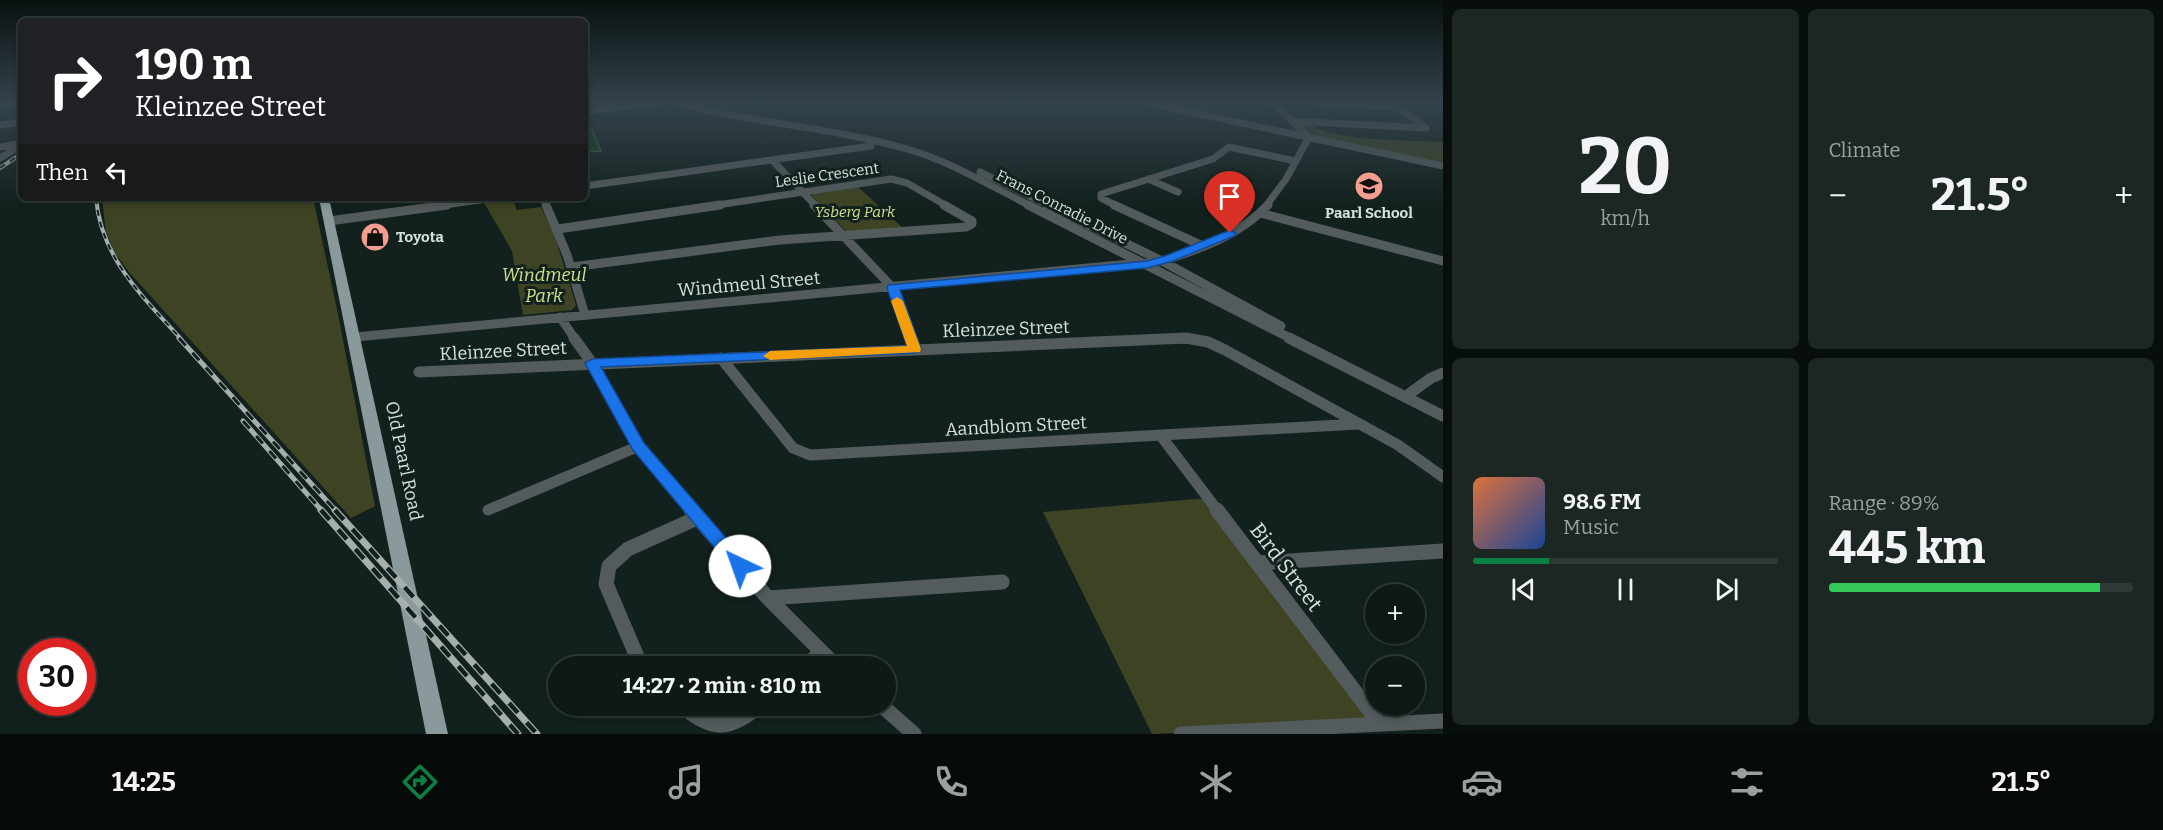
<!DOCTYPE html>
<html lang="en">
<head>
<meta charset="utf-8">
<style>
	:root { --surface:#0e1916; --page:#1c2623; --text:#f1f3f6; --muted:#9ba0a1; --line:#2e3835; --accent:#0b8043 }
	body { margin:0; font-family:Bitter,serif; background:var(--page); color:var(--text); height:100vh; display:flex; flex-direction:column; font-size:22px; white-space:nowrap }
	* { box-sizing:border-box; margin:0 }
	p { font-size:20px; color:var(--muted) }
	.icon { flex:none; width:33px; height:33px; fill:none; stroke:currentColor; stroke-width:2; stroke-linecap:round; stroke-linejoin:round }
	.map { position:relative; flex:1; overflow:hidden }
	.sheet { display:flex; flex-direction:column; gap:9px; padding:9px; background:#080e0c; width:720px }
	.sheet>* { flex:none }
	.hud { position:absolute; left:18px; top:18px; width:570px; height:183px; border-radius:9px; box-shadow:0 3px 9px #0003,0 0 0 2px var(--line); background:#202124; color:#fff; overflow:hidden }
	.buttons { position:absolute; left:1365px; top:584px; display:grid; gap:12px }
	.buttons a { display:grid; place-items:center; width:60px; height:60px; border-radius:50%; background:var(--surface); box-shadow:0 3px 9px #0003,0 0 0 2px var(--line); font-size:30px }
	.speed { position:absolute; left:18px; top:638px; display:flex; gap:12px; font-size:30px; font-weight:700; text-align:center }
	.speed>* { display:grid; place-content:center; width:78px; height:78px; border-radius:50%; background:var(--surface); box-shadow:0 3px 9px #0003,0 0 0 2px var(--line); line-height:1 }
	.speed .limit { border:9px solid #d22; background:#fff; color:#111 }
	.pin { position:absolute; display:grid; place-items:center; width:51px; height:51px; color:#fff; margin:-62px -26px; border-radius:50% 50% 50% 0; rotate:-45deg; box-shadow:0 0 6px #0007 }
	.pin .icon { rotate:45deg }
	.me { position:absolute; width:66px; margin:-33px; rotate:318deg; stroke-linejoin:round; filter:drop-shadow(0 0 4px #0008) }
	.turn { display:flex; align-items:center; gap:21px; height:126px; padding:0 18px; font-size:27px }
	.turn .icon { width:78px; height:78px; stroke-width:2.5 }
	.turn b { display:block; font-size:42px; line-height:51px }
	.then { display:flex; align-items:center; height:57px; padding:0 18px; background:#0003; gap:12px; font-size:22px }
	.big { font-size:45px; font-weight:700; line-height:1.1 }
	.sheet .widget { flex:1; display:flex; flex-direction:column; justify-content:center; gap:9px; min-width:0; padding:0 21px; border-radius:9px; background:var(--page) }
	.sheet .dial { align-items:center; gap:0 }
	.dial b { font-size:78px; line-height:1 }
	.song { display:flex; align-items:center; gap:18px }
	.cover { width:72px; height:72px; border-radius:9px; background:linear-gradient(135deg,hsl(20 70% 55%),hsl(220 70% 35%)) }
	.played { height:6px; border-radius:3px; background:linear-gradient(90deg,var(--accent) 25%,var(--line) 25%) }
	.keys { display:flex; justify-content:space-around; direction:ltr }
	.heat { display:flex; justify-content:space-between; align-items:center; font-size:33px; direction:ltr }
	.charge { height:9px; border-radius:4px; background:linear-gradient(90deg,#34c759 89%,var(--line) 0) }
	.sheet .tiles { flex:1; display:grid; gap:9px; grid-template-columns:repeat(2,1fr) }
	.trip { position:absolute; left:548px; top:656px; width:348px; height:60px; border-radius:30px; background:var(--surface); box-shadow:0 3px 9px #0003,0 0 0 2px var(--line); font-weight:700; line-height:60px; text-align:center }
	.tab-bar { display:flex; height:96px; justify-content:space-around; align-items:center; background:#060a09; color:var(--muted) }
	.tab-bar .icon { width:42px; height:42px }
	.tab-bar .active { color:var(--accent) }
	.tab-bar b { font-size:27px; color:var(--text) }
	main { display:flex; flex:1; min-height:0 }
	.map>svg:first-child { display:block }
</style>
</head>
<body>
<main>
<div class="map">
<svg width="1443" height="734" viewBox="0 0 1443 734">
	<rect width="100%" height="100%" fill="#12211d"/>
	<!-- green -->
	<path fill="#3e4423" d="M1309 123C1329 142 1413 140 1443 142V164L1317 137 1300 125Z
		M857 186 905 230 847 232 812 196 813 194Z
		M102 198H313L337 309 375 506 351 518 129 272 115 253 106 232Z
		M512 198 517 210 541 207 554 234 576 305 572 310 523 315 512 251 483 201Z
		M1208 498 1379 723 1152 734 1043 512Z"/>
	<!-- building -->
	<path fill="#0e3d17" stroke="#485248" stroke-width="1.5" d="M592 129 601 151 585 152V130Z"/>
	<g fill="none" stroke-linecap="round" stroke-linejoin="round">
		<!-- minor-far3 -->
		<path stroke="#545b5c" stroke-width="7" d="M679 103C754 124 832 127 907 149 950 161 990 186 1031 206
			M1148 103 1443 166
			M1322 103 1399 107
			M0 105 18 103
			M585 111 658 103
			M1292 121 1426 128 1393 103
			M0 125 21 122
			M0 147 18 144
			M0 158 15 149 21 140
			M772 160 816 206
			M980 172 1050 206
			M1148 179 1178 192
			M585 186 871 146
			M543 198 547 206
			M436 206 495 198
			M710 206 891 179 907 183 947 206
			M1117 206 1101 198V194L1213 159 1229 147 1296 161
			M1266 206 1286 179 1309 137 1273 103"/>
		<!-- minor-far2 -->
		<path stroke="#545b5c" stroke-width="9" d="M546 205 567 255 585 315
			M814 205 893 288 911 339
			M1028 205 1292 339
			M1047 205 1162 261 1281 326
			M1114 205 1203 246
			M1260 213 1443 261
			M329 221 447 205
			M558 229 720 205
			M572 267 780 240 966 227 972 224V221L944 205
			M560 317 575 339
			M355 337 1162 261C1200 249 1240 235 1268 205
			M1160 339H1192"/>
		<!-- minor-far1 -->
		<path stroke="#545b5c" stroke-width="11" d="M574 338 592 363 639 446 692 511
			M911 338 915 349
			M1289 338 1443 416
			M721 358 793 448 810 455 1358 424
			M419 372 1186 338 1208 342 1225 350 1398 445 1443 477
			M1405 397 1431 378 1443 373
			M1161 436 1218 511
			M488 510 639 446"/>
		<!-- minor -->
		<path stroke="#545b5c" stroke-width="15" d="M691 510 768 598 836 666
			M1217 510 1379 723
			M1257 563 1443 551
			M768 598 1002 582
			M641 666 606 584 609 566 628 549 697 518
			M806 666 820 653
			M680 705C715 732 726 732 761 705
			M881 705 914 734
			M1181 734 1443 721"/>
		<!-- major -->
		<path fill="#8a9a9c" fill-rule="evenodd" d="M319 198H329L448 734H426Z"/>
		<!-- rail-far2 casing -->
		<g stroke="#a5afad" stroke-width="4">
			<path id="rail-far2" d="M0 168 21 154
				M96 198C101 258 143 297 181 339"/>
		</g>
		<!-- rail-far1 casing -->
		<g stroke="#a5afad" stroke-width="5">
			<path id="rail-far1" d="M179 338 336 511
				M243 421 322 511"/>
		</g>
		<!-- rail casing -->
		<g stroke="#a5afad" stroke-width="7">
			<path id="rail" d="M321 510 518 734
				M335 510 537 734"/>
		</g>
		<!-- rail-far2 -->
		<use href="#rail-far2" stroke="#12211d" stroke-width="2" stroke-dasharray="6" stroke-linecap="butt"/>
		<!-- rail-far1 -->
		<use href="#rail-far1" stroke="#12211d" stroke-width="3" stroke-dasharray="10" stroke-linecap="butt"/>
		<!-- rail -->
		<use href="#rail" stroke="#12211d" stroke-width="4.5" stroke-dasharray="13" stroke-linecap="butt"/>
	</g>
	<!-- sky -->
	<linearGradient id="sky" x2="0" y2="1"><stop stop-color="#0a1210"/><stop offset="0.5" stop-color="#33434c"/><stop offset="1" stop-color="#33434c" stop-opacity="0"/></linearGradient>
	<rect width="1443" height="206" fill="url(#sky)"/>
	<!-- route -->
	<path fill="#1a73e8" stroke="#114b97" stroke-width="1.5" d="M1230 230 1236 233 1234 236 1173 261 1147 268 900 290 921 349 915 353 601 367 644 443 746 561 749 566 746 571 740 573 734 571 633 450 585 363 592 359 907 346 887 288 888 285 1147 261 1165 256Z"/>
	<!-- slow -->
	<path fill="#f59e0b" d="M897 297 903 301 921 349 920 352 770 360 763 356 770 351 907 346 891 301Z"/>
	<!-- icons -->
	<defs>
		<g id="school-disc" transform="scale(1.5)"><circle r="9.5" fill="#f59d8e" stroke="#12211d"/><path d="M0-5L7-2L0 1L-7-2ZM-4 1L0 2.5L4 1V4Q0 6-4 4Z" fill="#111"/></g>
		<g id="shop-disc" transform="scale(1.5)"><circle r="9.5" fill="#f59d8e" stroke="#12211d"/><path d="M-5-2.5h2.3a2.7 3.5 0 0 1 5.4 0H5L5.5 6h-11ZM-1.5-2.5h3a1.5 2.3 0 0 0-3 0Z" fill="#111"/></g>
	</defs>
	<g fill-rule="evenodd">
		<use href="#school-disc" x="1369" y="186"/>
		<use href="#shop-disc" x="375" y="237"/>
	</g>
	<g text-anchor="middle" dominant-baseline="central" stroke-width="6" stroke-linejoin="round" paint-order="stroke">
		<!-- far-street labels -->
		<g font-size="15" fill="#d7e0de" stroke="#12211d">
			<text transform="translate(827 175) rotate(-8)">Leslie Crescent</text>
			<text transform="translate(1062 207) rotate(27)">Frans Conradie Drive</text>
		</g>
		<!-- far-park labels -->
		<g font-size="15" font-style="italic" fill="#d1e189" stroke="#12211d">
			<text x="855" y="212">Ysberg Park</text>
		</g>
		<!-- far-poi labels -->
		<g font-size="15" font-weight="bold" fill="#d7e0de" stroke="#12211d">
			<text x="1369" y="213">Paarl School</text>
			<text x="396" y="237" text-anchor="start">Toyota</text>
		</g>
		<!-- park labels -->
		<g font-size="18" font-style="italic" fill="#d1e189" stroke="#12211d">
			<text x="544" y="275">Windmeul<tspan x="544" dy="21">Park</tspan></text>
		</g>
		<!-- street labels -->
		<g font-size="18" fill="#d7e0de" stroke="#12211d">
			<text transform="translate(749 284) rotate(-5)">Windmeul Street</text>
			<text transform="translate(1006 329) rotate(-2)">Kleinzee Street</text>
			<text transform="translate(503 351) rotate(-3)">Kleinzee Street</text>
			<text transform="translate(1016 426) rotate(-3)">Aandblom Street</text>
			<text transform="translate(404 461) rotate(78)">Old Paarl Road</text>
		</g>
		<!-- near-street labels -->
		<g font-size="21" fill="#d7e0de" stroke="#12211d">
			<text transform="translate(1286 567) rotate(53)">Bird Street</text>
		</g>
	</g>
</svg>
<div class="buttons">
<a>+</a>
<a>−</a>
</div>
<div class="speed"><div class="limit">30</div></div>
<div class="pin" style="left:1230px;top:233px;background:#d93025"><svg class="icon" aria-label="arrive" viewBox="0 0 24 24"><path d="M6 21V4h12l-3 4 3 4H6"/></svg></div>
<svg class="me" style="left:740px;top:566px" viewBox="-20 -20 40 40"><circle r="19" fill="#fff"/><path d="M0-13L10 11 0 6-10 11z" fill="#1a73e8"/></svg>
<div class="trip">14:27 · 2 min · 810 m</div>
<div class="hud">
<div class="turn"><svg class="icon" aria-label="right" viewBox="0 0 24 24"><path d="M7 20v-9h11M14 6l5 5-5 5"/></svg><div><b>190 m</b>Kleinzee Street</div></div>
<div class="then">Then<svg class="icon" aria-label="left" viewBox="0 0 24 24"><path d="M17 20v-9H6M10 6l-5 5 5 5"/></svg></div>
</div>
</div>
<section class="sheet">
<div class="tiles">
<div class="widget dial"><b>20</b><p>km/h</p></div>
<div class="widget"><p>Climate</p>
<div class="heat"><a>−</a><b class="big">21.5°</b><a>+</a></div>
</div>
<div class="widget">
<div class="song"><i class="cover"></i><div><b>98.6 FM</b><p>Music</p></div></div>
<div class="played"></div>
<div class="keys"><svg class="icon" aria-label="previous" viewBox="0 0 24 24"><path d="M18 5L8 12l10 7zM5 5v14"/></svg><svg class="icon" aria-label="pause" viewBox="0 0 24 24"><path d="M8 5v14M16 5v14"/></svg><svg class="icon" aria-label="next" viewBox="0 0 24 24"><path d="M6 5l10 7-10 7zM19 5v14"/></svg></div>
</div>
<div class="widget"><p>Range · 89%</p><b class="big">445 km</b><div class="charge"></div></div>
</div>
</section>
</main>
<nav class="tab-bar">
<b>14:25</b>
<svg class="icon active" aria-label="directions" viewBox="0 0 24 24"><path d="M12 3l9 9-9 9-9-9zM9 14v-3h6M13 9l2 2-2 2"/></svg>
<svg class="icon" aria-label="music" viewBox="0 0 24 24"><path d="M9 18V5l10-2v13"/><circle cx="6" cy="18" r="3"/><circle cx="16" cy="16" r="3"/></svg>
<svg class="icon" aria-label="phone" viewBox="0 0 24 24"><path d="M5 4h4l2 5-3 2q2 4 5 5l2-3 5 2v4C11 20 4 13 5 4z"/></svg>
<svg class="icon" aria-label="climate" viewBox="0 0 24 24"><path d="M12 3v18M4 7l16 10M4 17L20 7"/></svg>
<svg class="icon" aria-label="car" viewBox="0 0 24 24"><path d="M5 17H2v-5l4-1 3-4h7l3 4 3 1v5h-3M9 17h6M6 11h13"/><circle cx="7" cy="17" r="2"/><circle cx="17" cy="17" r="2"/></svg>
<svg class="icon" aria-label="filters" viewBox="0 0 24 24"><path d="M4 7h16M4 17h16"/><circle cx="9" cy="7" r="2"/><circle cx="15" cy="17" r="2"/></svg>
<b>21.5°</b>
</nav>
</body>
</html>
